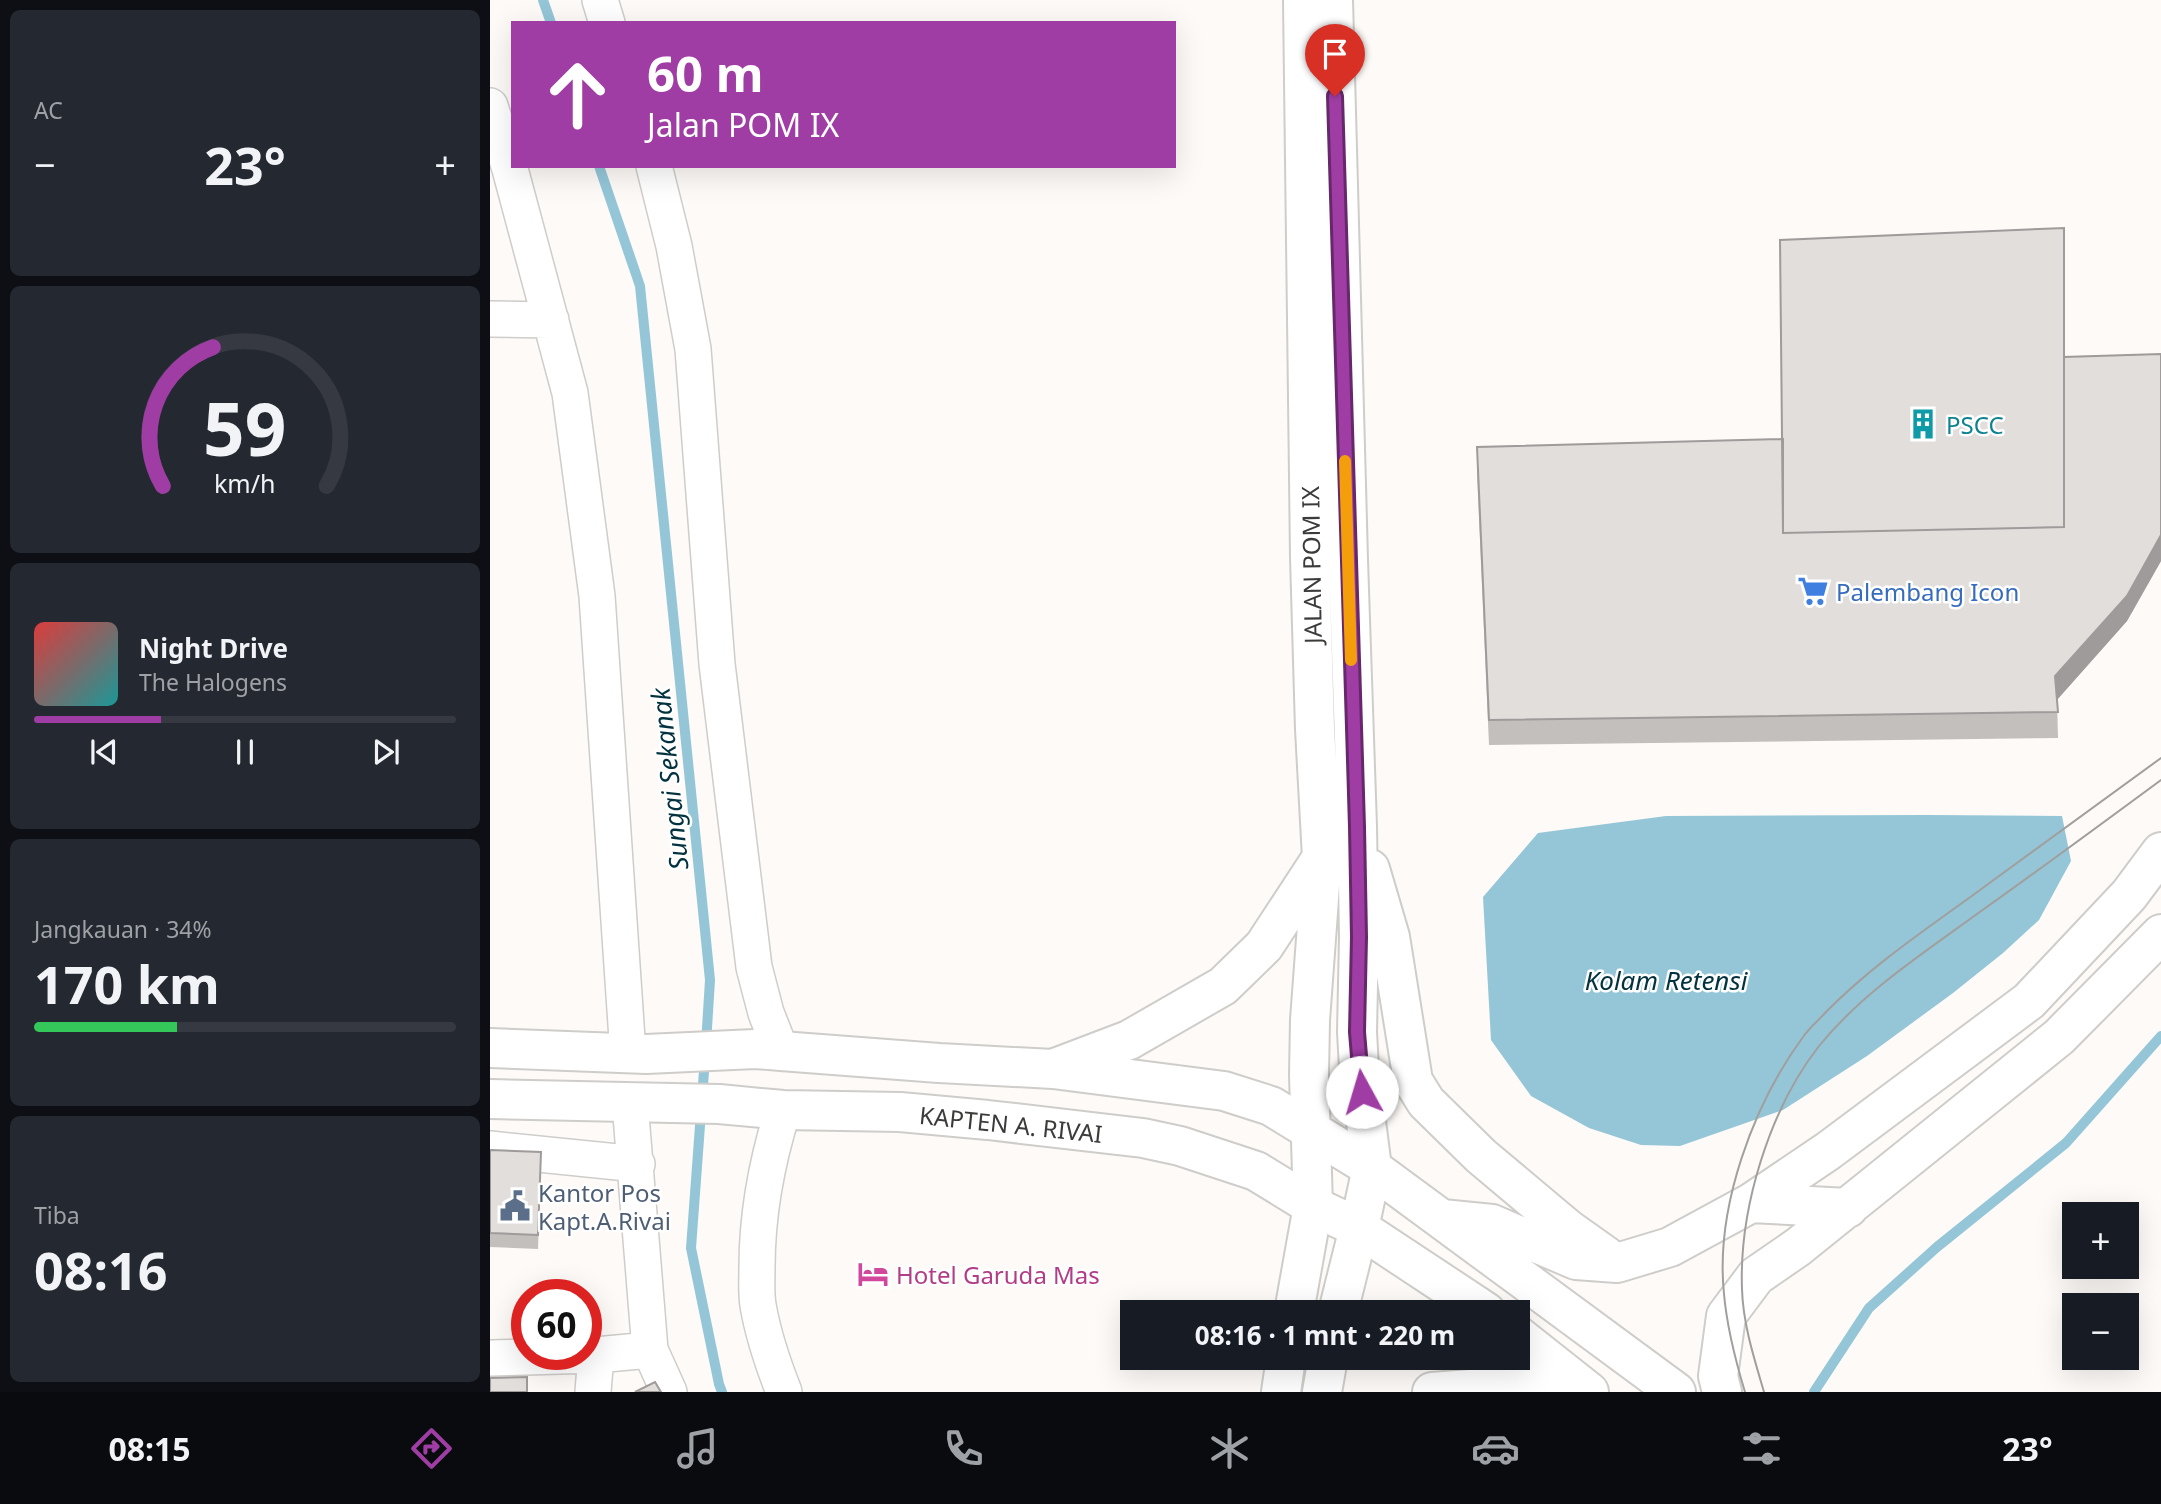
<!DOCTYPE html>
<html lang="id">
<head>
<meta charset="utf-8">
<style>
	:root { --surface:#171b24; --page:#242831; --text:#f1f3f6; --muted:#9ea1a6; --line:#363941; --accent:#9f3da4 }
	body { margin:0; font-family:"Noto Sans",sans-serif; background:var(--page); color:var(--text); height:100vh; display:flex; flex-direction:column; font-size:26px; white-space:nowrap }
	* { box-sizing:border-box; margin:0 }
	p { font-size:23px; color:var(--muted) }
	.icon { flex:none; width:38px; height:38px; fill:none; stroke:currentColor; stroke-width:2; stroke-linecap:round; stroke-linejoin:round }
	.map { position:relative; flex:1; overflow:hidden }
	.details { display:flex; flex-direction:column; gap:10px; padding:10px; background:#0d0f14; width:490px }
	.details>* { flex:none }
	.hud { position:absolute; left:21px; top:21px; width:665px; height:147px; border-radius:0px; box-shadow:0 7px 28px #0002; background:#9f3da4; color:#fff; overflow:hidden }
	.controls { position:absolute; left:1572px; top:1202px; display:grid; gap:14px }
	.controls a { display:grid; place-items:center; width:77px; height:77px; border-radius:0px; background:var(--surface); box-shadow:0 7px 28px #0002; font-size:35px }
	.speed { position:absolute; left:21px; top:1279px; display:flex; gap:14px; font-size:35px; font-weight:700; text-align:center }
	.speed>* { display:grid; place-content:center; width:91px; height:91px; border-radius:50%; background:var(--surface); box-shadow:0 7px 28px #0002; line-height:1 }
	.speed .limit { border:10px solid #d22; background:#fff; color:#111 }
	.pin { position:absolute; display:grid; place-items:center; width:60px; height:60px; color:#fff; margin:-72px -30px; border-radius:50% 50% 50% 0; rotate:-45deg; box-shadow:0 0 7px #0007 }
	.pin .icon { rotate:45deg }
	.me { position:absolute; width:77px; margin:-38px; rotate:354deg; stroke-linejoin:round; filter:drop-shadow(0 0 5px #0008) }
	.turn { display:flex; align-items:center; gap:24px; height:147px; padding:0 21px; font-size:32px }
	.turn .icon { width:91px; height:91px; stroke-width:2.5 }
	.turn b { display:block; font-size:49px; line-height:60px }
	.big { font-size:52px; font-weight:700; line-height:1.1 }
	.details .card { flex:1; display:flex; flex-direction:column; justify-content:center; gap:10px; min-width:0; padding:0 24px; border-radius:10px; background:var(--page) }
	.details .dial { align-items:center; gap:0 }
	.dial svg { height:182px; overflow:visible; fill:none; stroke:var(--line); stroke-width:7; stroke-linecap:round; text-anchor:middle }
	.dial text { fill:var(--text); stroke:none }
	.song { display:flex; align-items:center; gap:21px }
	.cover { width:84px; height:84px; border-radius:10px; background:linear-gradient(135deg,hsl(0 70% 55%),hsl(180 70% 35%)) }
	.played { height:7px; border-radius:4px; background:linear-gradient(90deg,var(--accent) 30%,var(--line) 30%) }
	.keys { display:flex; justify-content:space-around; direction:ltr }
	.heat { display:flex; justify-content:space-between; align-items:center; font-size:38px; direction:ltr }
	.charge { height:10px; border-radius:5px; background:linear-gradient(90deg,#34c759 34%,var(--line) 0) }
	.trip { position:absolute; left:630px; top:1300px; width:410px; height:70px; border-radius:0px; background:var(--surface); box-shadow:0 7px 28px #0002; font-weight:700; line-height:70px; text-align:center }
	.dock { display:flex; height:112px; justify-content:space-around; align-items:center; background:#090b0e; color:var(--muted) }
	.dock .icon { width:49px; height:49px }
	.dock .current { color:var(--accent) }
	.dock b { font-size:32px; color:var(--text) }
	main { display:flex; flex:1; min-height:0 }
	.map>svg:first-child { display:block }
</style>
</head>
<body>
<main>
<section class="details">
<div class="card"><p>AC</p>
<div class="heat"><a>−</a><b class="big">23°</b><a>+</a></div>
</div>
<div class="card dial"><svg viewBox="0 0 100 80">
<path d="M14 69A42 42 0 1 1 86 69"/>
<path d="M14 69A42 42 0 0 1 36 8" stroke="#9f3da4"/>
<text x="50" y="56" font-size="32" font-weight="700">59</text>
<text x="50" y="72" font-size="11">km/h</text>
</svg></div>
<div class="card">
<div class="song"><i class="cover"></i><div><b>Night Drive</b><p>The Halogens</p></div></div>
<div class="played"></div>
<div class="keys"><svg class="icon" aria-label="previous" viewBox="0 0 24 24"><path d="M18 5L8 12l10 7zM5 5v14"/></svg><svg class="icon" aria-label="pause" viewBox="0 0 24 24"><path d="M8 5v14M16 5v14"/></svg><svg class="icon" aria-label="next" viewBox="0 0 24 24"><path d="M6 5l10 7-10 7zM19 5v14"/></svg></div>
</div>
<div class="card"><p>Jangkauan · 34%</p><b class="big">170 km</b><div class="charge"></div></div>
<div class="card"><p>Tiba</p><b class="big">08:16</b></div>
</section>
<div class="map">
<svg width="1671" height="1392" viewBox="0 0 1671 1392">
	<rect width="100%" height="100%" fill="#fdfaf7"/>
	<!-- water -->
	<path fill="#94c6d8" d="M1438 815 1572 816 1581 861 1549 920 1513 953 1463 993 1377 1056 1293 1110 1190 1146 1151 1145 1099 1128 1041 1096 1001 1040 993 897 1048 833 1176 816Z"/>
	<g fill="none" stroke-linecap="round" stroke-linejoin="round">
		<!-- stream -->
		<path stroke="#94c6d8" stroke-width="10" d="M53 0 61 23
			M109 166 150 286 220 980 216 1044
			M212 1097 215 1059
			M211 1112 201 1248 229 1384 232 1392
			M1324 1392 1379 1308 1447 1247 1576 1143 1671 1036"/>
		<!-- minor casing -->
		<g stroke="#cfcdca" stroke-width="38">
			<path id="minor" d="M110 0 117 23
				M0 106 20 169 80 393 107 596 138 1054
				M164 166 184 246 203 349 227 664 264 967 276 1013 291 1051
				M0 319 61 320
				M140 1103 160 1350 179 1392
				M293 1110C277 1161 267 1213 267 1267 267 1280 266 1293 268 1305 273 1335 283 1364 294 1392
				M0 1149 147 1164
				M0 1358 106 1355 160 1350
				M103 1392 106 1355"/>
		</g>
		<!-- tertiary casing -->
		<g stroke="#cfcdca" stroke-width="42">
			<path id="tertiary" d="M804 1312 823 1206
				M848 1312 869 1228
				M791 1392 796 1358
				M832 1392 838 1358"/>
		</g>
		<!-- primary casing -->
		<g stroke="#cfcdca" stroke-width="42">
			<path id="primary" d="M813 0 820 557 825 729 832 858 820 1020 819 1075 823 1206
				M843 0 858 560 867 827 869 937 867 1032 869 1068 882 1168 869 1228
				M880 869 900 937 923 1081 936 1102 991 1156 1078 1229 1116 1256
				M0 1048 156 1054 265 1049 291 1051 449 1063 563 1069 734 1091 781 1106 882 1168 1186 1392
				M568 1067 639 1040 733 986 774 946 831 859
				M0 1099 229 1104 293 1110 410 1112 498 1120 653 1138 690 1146 766 1171 823 1206 869 1228 996 1312
				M1261 1203 1358 1208
				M952 1219 1002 1224 1086 1260 1127 1263 1180 1247 1261 1203 1338 1151 1539 1001 1639 895 1671 852
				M1027 1335 1099 1392
				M942 1392 1019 1386 1098 1392
				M1232 1392 1228 1376 1236 1316 1266 1276 1308 1247 1569 1037 1671 934"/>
		</g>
		<!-- minor -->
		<use href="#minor" stroke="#fff" stroke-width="35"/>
		<!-- tertiary -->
		<use href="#tertiary" stroke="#fff" stroke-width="38"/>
		<!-- primary -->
		<use href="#primary" stroke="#fff" stroke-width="38"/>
		<!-- tram -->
		<path stroke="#a19f9d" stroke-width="2" d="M1255 1392C1245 1359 1237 1328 1234 1294 1225 1208 1263 1105 1313 1037 1319 1028 1328 1021 1335 1013 1378 969 1429 934 1479 898 1543 851 1607 804 1671 758
			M1274 1392C1264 1358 1253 1324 1252 1289 1249 1209 1279 1110 1329 1046 1372 993 1432 954 1487 914 1549 870 1610 825 1671 780"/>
	</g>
	<!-- wall -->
	<path fill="#c2bfbd" d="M1671 354V561L1637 621 1567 700 1568 738 999 745 987 473V447L1574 469Z
		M0 1150 51 1166 48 1249 0 1247Z"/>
	<!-- shaded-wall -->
	<path fill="#9e9b9a" d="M1671 535V561L1637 621 1565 702V676Z"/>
	<!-- building -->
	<path fill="#e1dedc" stroke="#9e9b9a" stroke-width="2" d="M1574 228V527L1293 533 1290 240Z
		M1671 354V535L1637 596 1565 676 1568 712 999 720 987 447 1293 439V533L1574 527V357Z
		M0 1150 51 1152 48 1235 0 1233Z
		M37 1377V1392H0V1378Z
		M165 1382 171 1392H145Z"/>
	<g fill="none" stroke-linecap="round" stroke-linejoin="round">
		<!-- route casing -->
		<g stroke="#67286b" stroke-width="18">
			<path id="route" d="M845 96 867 827 869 937 867 1032 872 1092"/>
		</g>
		<!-- route -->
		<use href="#route" stroke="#9f3da4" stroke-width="12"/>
		<!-- slow -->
		<path stroke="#f59e0b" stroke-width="12" d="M855 461 861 660"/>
	</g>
	<!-- icons -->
	<defs>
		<g id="building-bare" transform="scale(2.415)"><path d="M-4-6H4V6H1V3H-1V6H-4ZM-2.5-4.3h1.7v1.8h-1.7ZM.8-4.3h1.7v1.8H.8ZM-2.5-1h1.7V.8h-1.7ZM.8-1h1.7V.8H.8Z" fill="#0f9aa8" stroke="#fff" stroke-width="2.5" paint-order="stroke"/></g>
		<g id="supermarket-bare" transform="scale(2.415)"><path d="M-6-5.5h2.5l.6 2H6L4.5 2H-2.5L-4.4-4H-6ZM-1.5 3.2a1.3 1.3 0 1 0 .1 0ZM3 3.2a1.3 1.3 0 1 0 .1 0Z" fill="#3f7fe0" stroke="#fff" stroke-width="2.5" paint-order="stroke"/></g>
		<g id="civic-bare" transform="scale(2.415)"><path d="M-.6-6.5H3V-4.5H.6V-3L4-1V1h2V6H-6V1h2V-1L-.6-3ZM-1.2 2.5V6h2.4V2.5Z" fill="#5c6f8a" stroke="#fff" stroke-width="2.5" paint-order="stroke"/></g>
		<g id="hotel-bare" transform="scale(2.415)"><path d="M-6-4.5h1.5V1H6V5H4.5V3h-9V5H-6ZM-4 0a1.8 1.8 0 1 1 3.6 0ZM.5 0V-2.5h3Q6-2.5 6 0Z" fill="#d1479c" stroke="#fff" stroke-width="2.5" paint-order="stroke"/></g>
	</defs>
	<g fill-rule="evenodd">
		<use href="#building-bare" x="1433" y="424"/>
		<use href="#supermarket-bare" x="1323" y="591"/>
		<use href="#civic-bare" x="25" y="1206"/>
		<use href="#hotel-bare" x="383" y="1274"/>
	</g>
	<g text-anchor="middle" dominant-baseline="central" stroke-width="5" stroke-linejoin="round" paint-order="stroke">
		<!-- culture labels -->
		<g font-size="24" fill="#0d838f" stroke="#fff" text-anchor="start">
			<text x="1456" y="424">PSCC</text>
		</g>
		<!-- street labels -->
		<g font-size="24" fill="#3c3b3a" stroke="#fff">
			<text transform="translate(821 565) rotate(-91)">JALAN POM IX</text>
			<text transform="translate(521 1124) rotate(6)">KAPTEN A. RIVAI</text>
		</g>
		<!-- shop labels -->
		<g font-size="24" fill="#366cbe" stroke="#fff" text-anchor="start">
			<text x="1346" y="591">Palembang Icon</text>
		</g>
		<!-- service labels -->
		<g font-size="24" fill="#4e5e75" stroke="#fff" text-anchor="start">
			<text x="48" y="1192">Kantor Pos<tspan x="48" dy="28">Kapt.A.Rivai</tspan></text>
		</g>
		<!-- hotel labels -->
		<g font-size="24" fill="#b23c85" stroke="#fff" text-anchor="start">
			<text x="406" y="1274">Hotel Garuda Mas</text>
		</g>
		<!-- water labels -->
		<g font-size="26" font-style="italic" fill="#02323f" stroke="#fff">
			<text transform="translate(179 779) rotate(-96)">Sungai Sekanak</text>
			<text x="1176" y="980">Kolam Retensi</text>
		</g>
	</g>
</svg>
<div class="controls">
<a>+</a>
<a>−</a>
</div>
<div class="speed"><div class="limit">60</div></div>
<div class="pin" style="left:845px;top:96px;background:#d93025"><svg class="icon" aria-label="arrive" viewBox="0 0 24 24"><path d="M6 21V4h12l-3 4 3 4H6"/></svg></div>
<svg class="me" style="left:872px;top:1092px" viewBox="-20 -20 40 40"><circle r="19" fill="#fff"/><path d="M0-13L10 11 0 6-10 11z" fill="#9f3da4"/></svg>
<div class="trip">08:16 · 1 mnt · 220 m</div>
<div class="hud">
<div class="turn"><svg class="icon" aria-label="ahead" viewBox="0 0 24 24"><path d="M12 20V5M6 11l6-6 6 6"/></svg><div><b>60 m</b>Jalan POM IX</div></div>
</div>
</div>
</main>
<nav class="dock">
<b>08:15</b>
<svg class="icon current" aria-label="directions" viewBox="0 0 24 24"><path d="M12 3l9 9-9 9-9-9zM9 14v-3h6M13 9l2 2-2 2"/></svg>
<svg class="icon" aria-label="music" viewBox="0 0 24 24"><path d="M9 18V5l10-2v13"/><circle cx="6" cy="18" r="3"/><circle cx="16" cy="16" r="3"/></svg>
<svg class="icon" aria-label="phone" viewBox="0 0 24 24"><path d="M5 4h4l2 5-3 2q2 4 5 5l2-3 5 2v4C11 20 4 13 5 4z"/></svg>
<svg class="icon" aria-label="climate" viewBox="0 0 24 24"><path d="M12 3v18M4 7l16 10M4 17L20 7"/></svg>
<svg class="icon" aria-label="car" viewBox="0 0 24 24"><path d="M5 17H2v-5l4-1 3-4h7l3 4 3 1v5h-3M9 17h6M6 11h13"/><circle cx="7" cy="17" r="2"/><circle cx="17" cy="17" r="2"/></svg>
<svg class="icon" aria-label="filters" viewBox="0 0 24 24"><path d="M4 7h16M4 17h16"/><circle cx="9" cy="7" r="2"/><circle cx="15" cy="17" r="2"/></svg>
<b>23°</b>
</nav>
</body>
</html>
